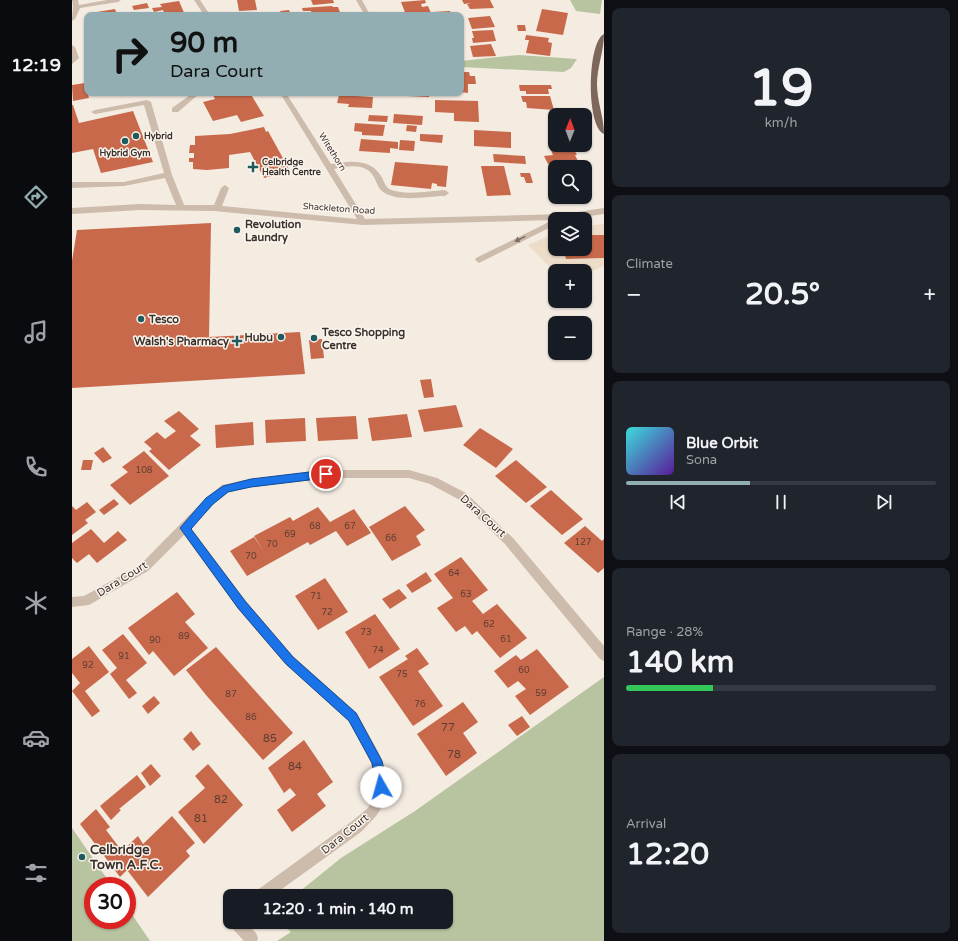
<!DOCTYPE html>
<html lang="en">
<head>
<meta charset="utf-8">
<style>
	:root { --surface:#171b24; --page:#20242c; --text:#f1f3f6; --muted:#9ea1a6; --line:#363941; --accent:#92aeb2 }
	body { margin:0; font-family:"Varela Round",sans-serif; background:var(--page); color:var(--text); height:100vh; display:flex; flex-direction:column; font-size:15px; white-space:nowrap }
	* { box-sizing:border-box; margin:0 }
	p { font-size:13px; color:var(--muted) }
	.icon { flex:none; width:22px; height:22px; fill:none; stroke:currentColor; stroke-width:2; stroke-linecap:round; stroke-linejoin:round }
	.map { position:relative; flex:1; overflow:hidden }
	.sheet { display:flex; flex-direction:column; gap:8px; padding:8px; background:#0d0f14; width:354px }
	.sheet>* { flex:none }
	.top-card { position:absolute; left:12px; top:12px; width:380px; height:84px; border-radius:8px; box-shadow:0 1px 3px #0004; background:#92aeb2; color:#111; overflow:hidden }
	.needle { width:26px; rotate:1deg }
	.buttons { position:absolute; left:476px; top:108px; display:grid; gap:8px }
	.buttons a { display:grid; place-items:center; width:44px; height:44px; border-radius:8px; background:var(--surface); box-shadow:0 1px 3px #0004; font-size:20px }
	.speed { position:absolute; left:12px; top:877px; display:flex; gap:8px; font-size:20px; font-weight:700; text-align:center }
	.speed>* { display:grid; place-content:center; width:52px; height:52px; border-radius:50%; background:var(--surface); box-shadow:0 1px 3px #0004; line-height:1 }
	.speed .limit { border:6px solid #d22; background:#fff; color:#111 }
	.pin { position:absolute; display:grid; place-items:center; width:34px; height:34px; color:#fff; margin:-17px; border:2px solid #fff; border-radius:50%; box-shadow:0 1px 4px #0007 }
	.me { position:absolute; width:44px; margin:-22px; rotate:353deg; stroke-linejoin:round; filter:drop-shadow(0 0 3px #0008) }
	.turn { display:flex; align-items:center; gap:14px; height:84px; padding:0 20px; font-size:18px }
	.turn .icon { width:52px; height:52px; stroke-width:2.5 }
	.turn b { display:block; font-size:28px; line-height:34px }
	.big { font-size:30px; font-weight:800; line-height:1.1 }
	.sheet .tile { flex:1; display:flex; flex-direction:column; justify-content:center; gap:6px; min-width:0; padding:0 14px; border-radius:8px; background:var(--page) }
	.sheet .dial { align-items:center; gap:0 }
	.dial b { font-size:52px; line-height:1 }
	.song { display:flex; align-items:center; gap:12px }
	.cover { width:48px; height:48px; border-radius:6px; background:linear-gradient(135deg,hsl(180 70% 55%),hsl(270 70% 35%)) }
	.played { height:4px; border-radius:2px; background:linear-gradient(90deg,var(--accent) 40%,var(--line) 40%) }
	.keys { display:flex; justify-content:space-around; direction:ltr }
	.heat { display:flex; justify-content:space-between; align-items:center; font-size:22px; direction:ltr }
	.charge { height:6px; border-radius:3px; background:linear-gradient(90deg,#34c759 28%,var(--line) 0) }
	.trip { position:absolute; left:151px; top:889px; width:230px; height:40px; border-radius:8px; background:var(--surface); box-shadow:0 1px 3px #0004; font-weight:800; line-height:40px; text-align:center }
	main { display:flex; flex:1; min-height:0 }
	.tab-bar { display:flex; flex-direction:column; width:72px; justify-content:space-around; align-items:center; background:#090b0e; color:var(--muted) }
	.tab-bar .icon { width:28px; height:28px }
	.tab-bar .active { color:var(--accent) }
	.tab-bar b { font-size:18px; color:var(--text) }
	.map>svg:first-child { display:block }
</style>
</head>
<body>
<main>
<nav class="tab-bar">
<b>12:19</b>
<svg class="icon active" aria-label="directions" viewBox="0 0 24 24"><path d="M12 3l9 9-9 9-9-9zM9 14v-3h6M13 9l2 2-2 2"/></svg>
<svg class="icon" aria-label="music" viewBox="0 0 24 24"><path d="M9 18V5l10-2v13"/><circle cx="6" cy="18" r="3"/><circle cx="16" cy="16" r="3"/></svg>
<svg class="icon" aria-label="phone" viewBox="0 0 24 24"><path d="M5 4h4l2 5-3 2q2 4 5 5l2-3 5 2v4C11 20 4 13 5 4z"/></svg>
<svg class="icon" aria-label="climate" viewBox="0 0 24 24"><path d="M12 3v18M4 7l16 10M4 17L20 7"/></svg>
<svg class="icon" aria-label="car" viewBox="0 0 24 24"><path d="M5 17H2v-5l4-1 3-4h7l3 4 3 1v5h-3M9 17h6M6 11h13"/><circle cx="7" cy="17" r="2"/><circle cx="17" cy="17" r="2"/></svg>
<svg class="icon" aria-label="filters" viewBox="0 0 24 24"><path d="M4 7h16M4 17h16"/><circle cx="9" cy="7" r="2"/><circle cx="15" cy="17" r="2"/></svg>
</nav>
<div class="map">
<svg width="532" height="941" viewBox="0 0 532 941">
	<rect width="100%" height="100%" fill="#f4ebe1"/>
	<!-- green -->
	<path fill="#b8c4a0" d="M498 0H530L528 14 504 11Z
		M446 55 505 59 499 68 492 72 389 67V61Z
		M532 677V941H205L219 932 208 922H374V896H222L269 858 343 811Z
		M0 828 40 886H21V920H55V907L78 941H0Z"/>
	<!-- plaza -->
	<path fill="#ecdcc8" d="M532 224V235H513V226Z
		M483 233V249H491L494 259 532 258V266L513 274V271L483 272 456 245Z"/>
	<!-- building -->
	<path fill="#c8694b" d="M165 0H183L185 10 167 11Z
		M239 0H261L262 3 241 5Z
		M353 0 354 3 349 4 350 7 356 6 359 13 334 15 329 2Z
		M390 0H418L422 8 398 9 395 4 399 3 392 4Z
		M107 1 113 15H93L91 10 82 12 80 8 90 7 88 4Z
		M75 3 77 8 62 10 60 6Z
		M260 6 261 7H266L269 15H240L239 11H231L230 8Z
		M43 9 45 15H20L19 13Z
		M470 9 496 13 491 35 464 31Z
		M217 10 219 15H210L208 11Z
		M378 11 380 15H363L361 12Z
		M418 16 423 27 400 29 396 18Z
		M445 25H453L454 31H446Z
		M421 30 424 41 401 43 400 38H402L400 31Z
		M454 35 477 38 476 42 480 43 478 56 454 53 457 40H453Z
		M419 44 424 56 401 57 398 46Z
		M389 72H397L398 76H403L404 84H396V93L389 92Z
		M13 83 17 98 1 101 0 85Z
		M447 85H479L480 89H476L477 94H454V91H448Z
		M140 93H178L192 116 169 122 165 115 141 121 131 102 143 99Z
		M336 93H357V97L335 96Z
		M267 95 301 97 300 108 276 107 277 104 265 103Z
		M449 96H478L482 110 455 108 454 102H451Z
		M363 100 406 101 407 122 382 121V113L363 112Z
		M0 105H1L7 123 61 111 81 162 29 173 21 149 0 153Z
		M322 114 351 116 350 125 321 123Z
		M297 115 316 116 315 122 296 121Z
		M283 123 313 125 311 136 290 135V132L282 131Z
		M335 125 345 126 344 132 334 131Z
		M192 127 194 132 196 131 218 171 192 178 178 152 157 155V168L135 170 121 169V162H117V158H122V153H117L118 145H123V136L158 134Z
		M402 130 439 132V148L402 146Z
		M348 134 371 135 370 143 348 141Z
		M289 139 326 142V149L318 148V153L287 151Z
		M328 140 343 141 342 151 327 150Z
		M500 146 505 155H503L509 167H484L481 163 476 164 472 156 481 155 478 148Z
		M421 154 453 156 454 164 422 162Z
		M323 162 376 166 374 187 365 186V184L360 183 359 189 319 185Z
		M409 166H432L439 195 415 196Z
		M448 173H458L461 183H454L452 177H449Z
		M139 223 137 337 228 332 233 374 0 388V261L5 230Z
		M513 235H532V258L494 259 491 249H513Z
		M250 339 252 358 239 359 237 340Z
		M359 379 362 397 352 398 348 380Z
		M384 405 391 427 352 432 346 410Z
		M107 411 127 429 118 436 129 445 97 470 77 451 80 449 72 442 85 432 93 439 104 431 92 421Z
		M335 414 340 437 300 441 296 418Z
		M284 416 286 439 246 441 244 418Z
		M233 418 234 441 194 443 193 420Z
		M181 422 182 445 144 448 143 425Z
		M408 428 441 449 424 468 391 445Z
		M31 447 40 458 31 463 22 453Z
		M72 451 97 476 58 505 38 485 56 472 50 467Z
		M11 460H21L19 470H9Z
		M444 460 475 487 454 503 423 476Z
		M479 490 511 519 490 535 458 506Z
		M42 499 47 504 32 515 27 510Z
		M15 502 24 512 13 520 16 523 0 535V506L4 510Z
		M333 506 353 530 344 536 349 545 320 561 297 527Z
		M246 507 258 522 282 509 299 533 275 546 264 531 238 545 236 542 175 576 158 551 182 537 191 550 182 536 218 517 221 521Z
		M513 526 530 541 532 539V568L526 573 492 543Z
		M19 529 32 543 46 531 55 540 25 563 17 554 5 563 0 558V543Z
		M389 557 416 590 400 601 411 614 425 604 455 638 428 658 405 631 400 635 393 626 384 632 365 608 381 598 362 574Z
		M354 572 360 581 340 593 334 585Z
		M253 578 276 612 246 630 223 596Z
		M327 589 335 598 318 609 310 599Z
		M105 592 123 614 113 622 136 648 102 676 81 651 77 655 56 628Z
		M303 614 328 649 297 669 273 632Z
		M51 634 75 663 54 680 65 693 57 699 38 674 45 668 30 650Z
		M17 646 37 672 13 691 28 711 20 717 0 691 8 683 0 673V659Z
		M144 647 221 733 191 760 134 695 114 670Z
		M345 648 357 664 346 671 371 706 341 726 307 677 336 659 333 656Z
		M465 649 497 687 458 715 443 696 454 689 446 681 436 688 422 671 444 655 449 660Z
		M82 696 88 703 76 714 70 706Z
		M391 702 406 722 391 733 405 753 374 776 345 734Z
		M450 716 458 727 445 736 436 725Z
		M119 731 129 744 121 751 111 739Z
		M232 740 261 782 245 794 254 806 220 832 205 810 224 795 218 788 212 793 196 768Z
		M79 764 89 776 78 786 69 773Z
		M136 764 171 805 132 844 106 812 133 788 123 776Z
		M65 775 74 787 47 809 49 810 39 820 28 806Z
		M24 809 38 827 34 830 50 851 66 836 71 844 100 816 123 843 114 851 118 856 76 897 55 870 48 877 8 824Z"/>
	<g fill="none" stroke-linecap="round" stroke-linejoin="round">
		<!-- minor -->
		<path fill="#cdbbac" fill-rule="evenodd" d="M0 0H6L7 5 35 0H49L46 2 8 8 3 19 0 21C0 13 2 7 0 0Z
			M122 0H128L138 15H132Z
			M284 0H290L297 13 296 14H292Z
			M0 45 3 47 7 58 0 64Z
			M121 93H128L106 112H100V108Z
			M208 93H214L259 164C277 161 298 158 309 176 312 181 313 186 317 189 331 196 358 191 373 190L377 193 373 196C355 196 328 203 311 192 307 189 305 184 303 179 295 162 277 166 262 169L293 219 493 214 532 208V214L497 219H483V225L407 263 403 260 404 258 481 220 291 225 142 211 68 210 0 214V208L68 204 104 205 93 178 52 186 0 188V182H52L92 173 72 105 23 114 19 112 23 110 75 100 79 102 100 175 112 205H142L149 188 153 185 157 188 150 206 285 219Z
			M254 470H337L365 478 394 493 441 538 532 646V661L528 659 433 544 386 499 358 484 337 478H254L179 487 157 492 142 504 119 528 174 601 221 656 285 713 309 757 315 778 312 804 304 816 289 832 200 896H182L184 891 279 822 296 808 300 801 303 778 299 763 277 721 213 664 166 609 112 535 76 571 17 605 0 607V597L12 596 68 565 134 498 150 485 179 479Z
			M158 920V922H173L184 933 186 938 185 941H172L159 927 157 922Z"/>
		<!-- major -->
		<path fill="#7d675c" fill-rule="evenodd" d="M532 34C532 51 525 67 525 84 525 102 532 117 532 134 514 127 515 42 532 34Z"/>
	</g>
	<!-- one-way arrows -->
	<defs><path id="oneway-solid" d="M-6-.8H1V-3.2L6.5 0L1 3.2V.8H-6Z"/></defs>
	<use fill="#7d6f65" href="#oneway-solid" transform="translate(448 239) rotate(154)"/>
	<!-- route -->
	<path fill="#1a73e8" stroke="#114b97" d="M254 470 257 472 258 474 257 477 254 478 179 487 156 492 141 504 119 529 173 601 221 657 284 713 310 761 314 778 313 791 309 792 305 791 300 763 277 721 214 664 166 608 108 528 134 498 151 486 179 479Z"/>
	<!-- markers -->
	<g fill="#1f5a5e" stroke="#fbf5ee" stroke-width="1.5">
		<circle cx="64" cy="136" r="4"/>
		<circle cx="53" cy="141" r="4"/>
		<path d="M179 161h4v4h4v4h-4v4h-4v-4h-4v-4h4z"/>
		<circle cx="165" cy="230" r="4"/>
		<circle cx="69" cy="319" r="4"/>
		<circle cx="209" cy="337" r="4"/>
		<circle cx="242" cy="338" r="4"/>
		<path d="M163 335h4v4h4v4h-4v4h-4v-4h-4v-4h4z"/>
		<circle cx="10" cy="857" r="4"/>
	</g>
	<g text-anchor="middle" dominant-baseline="central" stroke-width="3" stroke-linejoin="round" paint-order="stroke">
		<!-- far-poi labels -->
		<g font-size="9" font-weight="bold" fill="#3b302b" stroke="#fbf5ee" text-anchor="start">
			<text x="72" y="136">Hybrid</text>
			<text x="53" y="153" text-anchor="middle">Hybrid Gym</text>
			<text x="190" y="162">Celbridge<tspan x="190" dy="10">Health Centre</tspan></text>
		</g>
		<!-- far-street labels -->
		<g font-size="9" fill="#3b302b" stroke="#fbf5ee">
			<text transform="translate(260 152) rotate(58)">Witethorn</text>
			<text transform="translate(267 209) rotate(4)">Shackleton Road</text>
		</g>
		<!-- number labels -->
		<g font-size="9" fill="#5e3e33">
			<text x="72" y="470">108</text>
			<text x="243" y="526">68</text>
			<text x="278" y="526">67</text>
			<text x="218" y="534">69</text>
			<text x="319" y="538">66</text>
			<text x="511" y="542">127</text>
			<text x="200" y="544">70</text>
			<text x="179" y="556">70</text>
			<text x="382" y="573">64</text>
			<text x="394" y="594">63</text>
			<text x="244" y="596">71</text>
			<text x="255" y="612">72</text>
			<text x="417" y="624">62</text>
			<text x="294" y="632">73</text>
			<text x="112" y="636">89</text>
			<text x="434" y="639">61</text>
			<text x="83" y="640">90</text>
			<text x="306" y="650">74</text>
			<text x="52" y="656">91</text>
			<text x="16" y="665">92</text>
			<text x="452" y="670">60</text>
			<text x="330" y="674">75</text>
			<text x="469" y="693">59</text>
			<text x="159" y="694">87</text>
			<text x="348" y="704">76</text>
			<text x="179" y="717">86</text>
		</g>
		<!-- poi labels -->
		<g font-size="11" font-weight="bold" fill="#3b302b" stroke="#fbf5ee" text-anchor="start">
			<text x="173" y="224">Revolution<tspan x="173" dy="13">Laundry</tspan></text>
			<text x="77" y="319">Tesco</text>
			<text x="250" y="332">Tesco Shopping<tspan x="250" dy="13">Centre</tspan></text>
			<text x="201" y="337" text-anchor="end">Hubu</text>
			<text x="157" y="341" text-anchor="end">Walsh's Pharmacy</text>
		</g>
		<!-- street labels -->
		<g font-size="11" fill="#3b302b" stroke="#fbf5ee">
			<text transform="translate(411 516) rotate(42)">Dara Court</text>
			<text transform="translate(50 579) rotate(-32)">Dara Court</text>
			<text transform="translate(273 834) rotate(-39)">Dara Court</text>
		</g>
		<!-- near-number labels -->
		<g font-size="11" fill="#5e3e33">
			<text x="376" y="727">77</text>
			<text x="198" y="738">85</text>
			<text x="382" y="754">78</text>
			<text x="223" y="766">84</text>
			<text x="149" y="799">82</text>
			<text x="129" y="818">81</text>
		</g>
		<!-- near-poi labels -->
		<g font-size="13" font-weight="bold" fill="#3b302b" stroke="#fbf5ee" text-anchor="start">
			<text x="18" y="850">Celbridge<tspan x="18" dy="15">Town A.F.C.</tspan></text>
		</g>
	</g>
</svg>
<div class="buttons">
<a><svg class="needle" viewBox="-14 -14 28 28"><path d="M0-13l5 13h-10z" fill="#e53935"/><path d="M0 13l5-13h-10z" fill="#9ea1a6"/></svg></a>
<a><svg class="icon" aria-label="search" viewBox="0 0 24 24"><circle cx="10" cy="10" r="6"/><path d="M15 15l6 6"/></svg></a>
<a><svg class="icon" aria-label="layers" viewBox="0 0 24 24"><path d="M12 4l9 5-9 5-9-5zM3 14l9 5 9-5"/></svg></a>
<a>+</a>
<a>−</a>
</div>
<div class="speed"><div class="limit">30</div></div>
<div class="pin" style="left:254px;top:474px;background:#d93025"><svg class="icon" aria-label="arrive" viewBox="0 0 24 24"><path d="M6 21V4h12l-3 4 3 4H6"/></svg></div>
<svg class="me" style="left:309px;top:787px" viewBox="-20 -20 40 40"><circle r="19" fill="#fff"/><path d="M0-13L10 11 0 6-10 11z" fill="#1a73e8"/></svg>
<div class="trip">12:20 · 1 min · 140 m</div>
<div class="top-card">
<div class="turn"><svg class="icon" aria-label="right" viewBox="0 0 24 24"><path d="M7 20v-9h11M14 6l5 5-5 5"/></svg><div><b>90 m</b>Dara Court</div></div>
</div>
</div>
<section class="sheet">
<div class="tile dial"><b>19</b><p>km/h</p></div>
<div class="tile"><p>Climate</p>
<div class="heat"><a>−</a><b class="big">20.5°</b><a>+</a></div>
</div>
<div class="tile">
<div class="song"><i class="cover"></i><div><b>Blue Orbit</b><p>Sona</p></div></div>
<div class="played"></div>
<div class="keys"><svg class="icon" aria-label="previous" viewBox="0 0 24 24"><path d="M18 5L8 12l10 7zM5 5v14"/></svg><svg class="icon" aria-label="pause" viewBox="0 0 24 24"><path d="M8 5v14M16 5v14"/></svg><svg class="icon" aria-label="next" viewBox="0 0 24 24"><path d="M6 5l10 7-10 7zM19 5v14"/></svg></div>
</div>
<div class="tile"><p>Range · 28%</p><b class="big">140 km</b><div class="charge"></div></div>
<div class="tile"><p>Arrival</p><b class="big">12:20</b></div>
</section>
</main>
</body>
</html>
